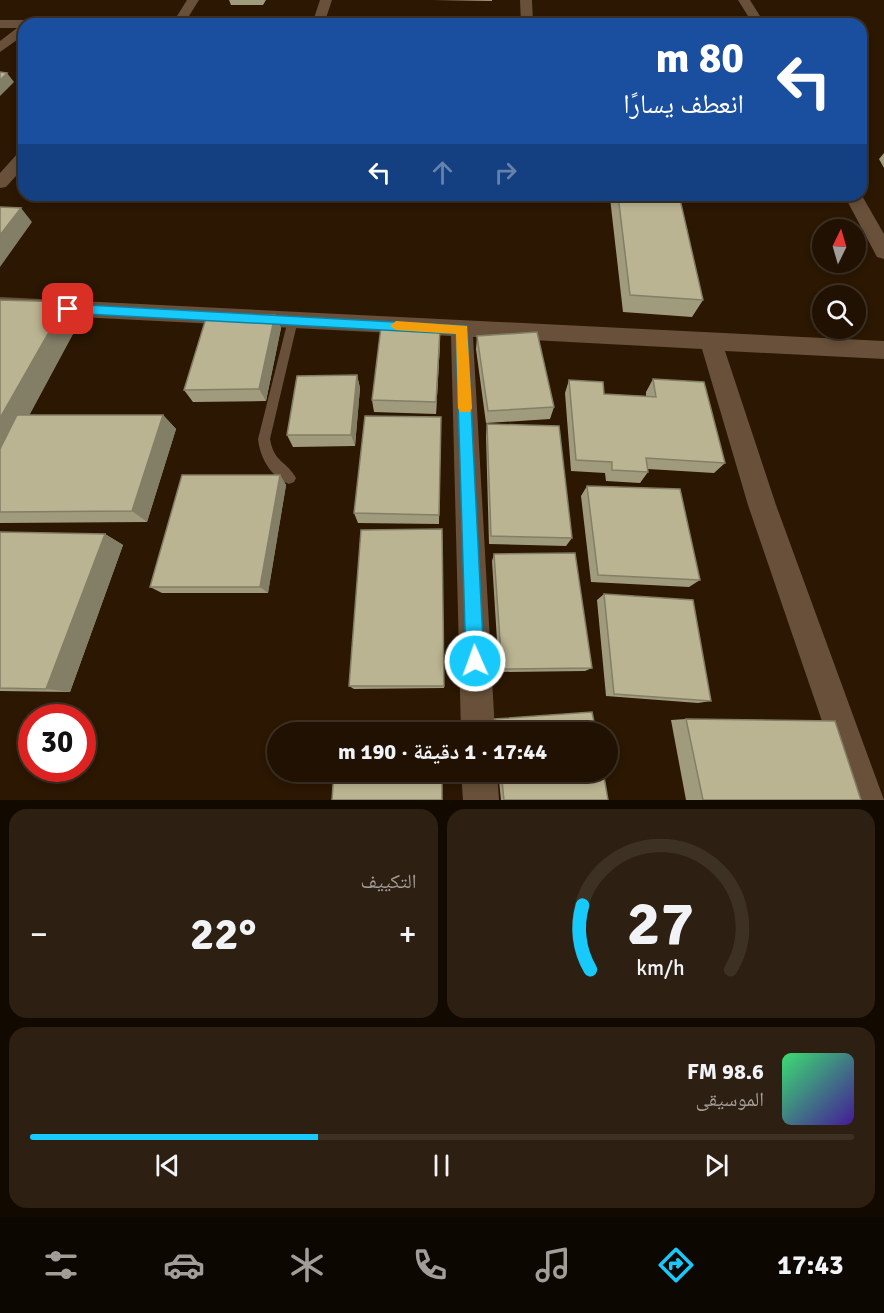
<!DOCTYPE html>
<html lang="ar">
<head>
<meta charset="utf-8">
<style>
	:root { --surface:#201102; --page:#2d1f11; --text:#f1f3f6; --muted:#a29d99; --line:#3d3124; --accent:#17cafb }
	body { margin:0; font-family:Signika,"Noto Naskh Arabic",sans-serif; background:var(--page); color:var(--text); direction:rtl; height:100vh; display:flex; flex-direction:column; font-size:22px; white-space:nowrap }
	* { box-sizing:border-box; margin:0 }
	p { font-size:20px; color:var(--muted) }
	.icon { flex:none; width:33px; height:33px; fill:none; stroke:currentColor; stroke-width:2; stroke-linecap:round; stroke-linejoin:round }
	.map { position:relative; height:800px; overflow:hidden; direction:ltr }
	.side { display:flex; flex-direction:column; gap:9px; padding:9px; background:#120901; flex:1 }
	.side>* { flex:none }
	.banner { position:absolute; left:18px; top:18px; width:849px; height:183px; border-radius:18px; box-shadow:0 3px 9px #0003,0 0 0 2px var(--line); direction:rtl; background:#1a4fa0; color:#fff; overflow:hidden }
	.needle { width:39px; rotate:5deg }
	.tools { position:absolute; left:812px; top:219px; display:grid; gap:12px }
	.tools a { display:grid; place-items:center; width:54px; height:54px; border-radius:50%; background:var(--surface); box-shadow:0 3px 9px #0003,0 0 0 2px var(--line); font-size:30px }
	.speed { position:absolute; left:18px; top:704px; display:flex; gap:12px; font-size:30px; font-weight:700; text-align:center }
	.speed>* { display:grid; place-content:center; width:78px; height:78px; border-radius:50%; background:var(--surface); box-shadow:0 3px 9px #0003,0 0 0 2px var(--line); line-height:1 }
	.speed .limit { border:9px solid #d22; background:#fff; color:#111 }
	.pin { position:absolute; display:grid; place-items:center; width:51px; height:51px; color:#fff; margin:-26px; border-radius:12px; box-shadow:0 3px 9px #0006 }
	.me { position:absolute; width:66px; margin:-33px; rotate:358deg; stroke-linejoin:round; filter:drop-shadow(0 0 4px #0008) }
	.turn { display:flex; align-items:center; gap:21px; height:126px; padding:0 24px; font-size:27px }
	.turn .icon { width:78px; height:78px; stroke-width:2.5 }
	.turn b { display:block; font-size:42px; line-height:51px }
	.lanes { display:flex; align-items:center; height:57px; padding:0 24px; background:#0003; justify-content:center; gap:30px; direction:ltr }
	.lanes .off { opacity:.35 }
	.big { font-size:45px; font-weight:800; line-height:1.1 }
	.side .tile { flex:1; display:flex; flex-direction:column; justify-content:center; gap:9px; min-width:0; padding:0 21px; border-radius:18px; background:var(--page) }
	.side .dial { align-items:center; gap:0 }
	.dial svg { height:156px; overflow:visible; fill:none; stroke:var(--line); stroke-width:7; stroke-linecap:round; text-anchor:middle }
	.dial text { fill:var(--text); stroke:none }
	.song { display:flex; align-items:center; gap:18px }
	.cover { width:72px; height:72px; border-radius:9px; background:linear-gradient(135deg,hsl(140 70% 55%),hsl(260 70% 35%)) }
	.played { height:6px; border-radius:3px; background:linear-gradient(90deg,var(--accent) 35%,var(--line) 35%) }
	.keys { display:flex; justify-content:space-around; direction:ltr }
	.heat { display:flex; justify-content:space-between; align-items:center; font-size:33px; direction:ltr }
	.side .tiles { flex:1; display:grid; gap:9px; grid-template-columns:1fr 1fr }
	.tile:last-child { grid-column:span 2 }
	.trip { position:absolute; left:267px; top:722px; width:351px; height:60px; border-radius:30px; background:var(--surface); box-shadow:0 3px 9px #0003,0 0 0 2px var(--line); font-weight:800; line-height:60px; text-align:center; direction:rtl }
	.tab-bar { display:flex; height:96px; justify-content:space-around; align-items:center; background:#0d0701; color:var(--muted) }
	.tab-bar .icon { width:42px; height:42px }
	.tab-bar .selected { color:var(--accent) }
	.tab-bar b { font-size:27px; color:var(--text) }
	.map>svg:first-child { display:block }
</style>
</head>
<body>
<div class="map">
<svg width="884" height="800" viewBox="0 0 884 800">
	<rect width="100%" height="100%" fill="#2b1702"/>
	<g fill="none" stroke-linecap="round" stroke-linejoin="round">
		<!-- lane -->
		<path fill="#68503a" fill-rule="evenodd" d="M293 316 298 320 270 439C274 463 287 461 296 478L294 482 289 484C271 477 260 458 258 439L288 320Z"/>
		<!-- street -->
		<path fill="#68503a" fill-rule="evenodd" d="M187 0H199L184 24H172Z
			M320 0H332L324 24H312Z
			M520 0H532L533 24H521Z
			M738 0H750L765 24H753Z
			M0 20H83L89 24H24V35L0 52V41L17 28H0Z
			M24 152V167L6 187 0 188V173L18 153Z
			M861 194 884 234V259L877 257 844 195Z
			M0 297 884 341V359L725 351 776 505 884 800H849L748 505 702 349 473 337 495 732H461L451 336 0 313Z
			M461 771H497L499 800H463Z"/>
	</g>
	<!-- wall -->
	<path fill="#a19b7e" d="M229 0H266L263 5H231Z
		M433 0H492V1Z
		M884 153V168L879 159Z
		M611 195H679L703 300 692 317 623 312 610 198Z
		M0 300 66 302 81 319 29 415H163L176 429 147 522 0 523Z
		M275 315 281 328 266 401 193 402 184 390Z
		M477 336 554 407 550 419 486 423 476 349Z
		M440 343 436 414 374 412 372 400Z
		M357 375 360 388 355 446 293 447 287 435Z
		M653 379 725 463 714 473 648 469V472L640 483 606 481 605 473 571 471 565 393 569 380 604 394 646 396V392Z
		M441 417 439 524 358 523 354 513Z
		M487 424 572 538 566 546 489 544 486 436Z
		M280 475 286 485 268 593H162L150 587Z
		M587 486 700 580 689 587 591 582 581 496Z
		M442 529 444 688 354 689 349 686Z
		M0 532 105 534 123 545 70 692 0 691Z
		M494 554 592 668 585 671 499 672 492 561Z
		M604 594 711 701 698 703 606 696 597 600Z
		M495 719 596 732H494L493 720Z
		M686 719 861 800H686L671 720Z
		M498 771H603L608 800H501Z"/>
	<!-- shaded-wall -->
	<path fill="#837e66" d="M7 73 14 82 0 96V80Z
		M21 208 32 222 0 267V235Z
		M66 302 81 319 0 470V418Z
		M275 315 281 328 266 401 259 389Z
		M440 329V343L436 414V402Z
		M357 375 360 388 355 446 351 435Z
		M163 415 176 429 147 522 132 511Z
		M280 475 286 485 268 593 260 587Z
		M105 534 123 545 70 692 46 689Z"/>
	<!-- building -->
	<path fill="#bbb492" stroke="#837e66" stroke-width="1.5" d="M0 72 7 73 0 80Z
		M618 195H679L703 300 630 295Z
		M0 207 21 208 0 235Z
		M0 300 66 302 0 418Z
		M207 315H275L259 389 184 390Z
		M381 327 440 329 436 402 372 400Z
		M537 332 554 407 488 411 477 336Z
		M357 375 351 435H287L297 376Z
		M653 379 704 382 725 463 646 458 648 472 612 470V462L576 460 569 380 603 382 604 394 656 397Z
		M17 415H163L132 511 0 512V449Z
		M365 416 441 417 439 515 354 513Z
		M487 424 559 426 572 538 491 536Z
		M182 475H280L260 587H150Z
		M587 486 680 489 700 580 598 575Z
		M442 529 444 686H349L361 530Z
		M0 532 105 534 46 689 0 688Z
		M575 553 592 668 502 669 494 554Z
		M604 594 693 600 711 701 614 694Z
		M592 712 596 732H497L495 719Z
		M686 719 835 721 861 800H703Z
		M441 730V732H390Z
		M334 771H442V800H332Z
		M501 771H603L608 800H504Z"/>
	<!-- route -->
	<path fill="#17cafb" stroke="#0f83a3" stroke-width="1.5" d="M68 304 467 326 484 661 482 667 475 670 469 667 466 661 456 334 68 313 61 309Z"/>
	<!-- slow -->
	<path fill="#f59e0b" d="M396 321 467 326 472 408 470 412H460L458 408 456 334 396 330 390 326Z"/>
</svg>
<div class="tools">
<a><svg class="needle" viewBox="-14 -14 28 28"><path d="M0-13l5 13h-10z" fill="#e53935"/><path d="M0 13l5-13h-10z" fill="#a29d99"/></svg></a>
<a><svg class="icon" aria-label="search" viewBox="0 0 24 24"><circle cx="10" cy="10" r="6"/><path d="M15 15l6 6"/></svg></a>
</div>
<div class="speed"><div class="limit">30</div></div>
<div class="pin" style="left:68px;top:309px;background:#d93025"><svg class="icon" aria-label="arrive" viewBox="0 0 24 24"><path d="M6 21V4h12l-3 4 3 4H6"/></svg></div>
<svg class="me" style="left:475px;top:661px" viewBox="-20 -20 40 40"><circle r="17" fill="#17cafb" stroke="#fff" stroke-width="3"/><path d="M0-11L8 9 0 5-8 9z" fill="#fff"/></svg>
<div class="trip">17:44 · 1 دقيقة · 190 m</div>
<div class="banner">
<div class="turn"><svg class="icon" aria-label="left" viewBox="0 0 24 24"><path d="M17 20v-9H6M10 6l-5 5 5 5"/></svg><div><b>80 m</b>انعطف يسارًا</div></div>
<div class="lanes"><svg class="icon" aria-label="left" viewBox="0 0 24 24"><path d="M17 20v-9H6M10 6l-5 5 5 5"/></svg><svg class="icon off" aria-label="ahead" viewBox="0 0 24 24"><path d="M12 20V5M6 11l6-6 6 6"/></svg><svg class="icon off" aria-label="right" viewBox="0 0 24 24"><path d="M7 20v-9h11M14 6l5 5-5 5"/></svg></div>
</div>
</div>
<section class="side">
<div class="tiles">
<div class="tile dial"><svg viewBox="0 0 100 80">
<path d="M14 69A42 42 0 1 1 86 69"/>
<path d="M14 69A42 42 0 0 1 10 36" stroke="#17cafb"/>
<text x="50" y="56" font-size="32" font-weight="700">27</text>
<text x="50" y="72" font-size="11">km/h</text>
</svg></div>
<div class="tile"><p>التكييف</p>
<div class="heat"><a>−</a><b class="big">22°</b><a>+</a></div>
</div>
<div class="tile">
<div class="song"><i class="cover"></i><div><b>98.6 FM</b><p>الموسيقى</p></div></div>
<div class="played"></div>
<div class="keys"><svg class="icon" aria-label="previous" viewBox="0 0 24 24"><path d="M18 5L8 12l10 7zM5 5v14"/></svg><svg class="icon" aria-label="pause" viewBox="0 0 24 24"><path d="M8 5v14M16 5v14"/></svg><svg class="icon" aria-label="next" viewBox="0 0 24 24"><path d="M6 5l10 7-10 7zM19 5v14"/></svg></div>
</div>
</div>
</section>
<nav class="tab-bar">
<b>17:43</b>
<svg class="icon selected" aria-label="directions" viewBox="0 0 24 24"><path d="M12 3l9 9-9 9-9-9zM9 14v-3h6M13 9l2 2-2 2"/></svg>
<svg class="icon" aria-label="music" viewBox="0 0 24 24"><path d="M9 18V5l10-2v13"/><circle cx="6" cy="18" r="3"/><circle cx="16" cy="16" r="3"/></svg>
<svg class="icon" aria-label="phone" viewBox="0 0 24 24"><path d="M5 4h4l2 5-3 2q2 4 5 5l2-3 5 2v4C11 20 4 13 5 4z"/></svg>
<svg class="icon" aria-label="climate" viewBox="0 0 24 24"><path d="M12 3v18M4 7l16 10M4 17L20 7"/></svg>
<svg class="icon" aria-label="car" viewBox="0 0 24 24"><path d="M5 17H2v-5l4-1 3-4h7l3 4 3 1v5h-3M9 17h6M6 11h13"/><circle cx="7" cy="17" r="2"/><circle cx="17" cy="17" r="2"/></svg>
<svg class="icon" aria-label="filters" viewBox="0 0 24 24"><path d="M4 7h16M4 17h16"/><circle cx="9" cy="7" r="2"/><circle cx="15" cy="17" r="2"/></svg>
</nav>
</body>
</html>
